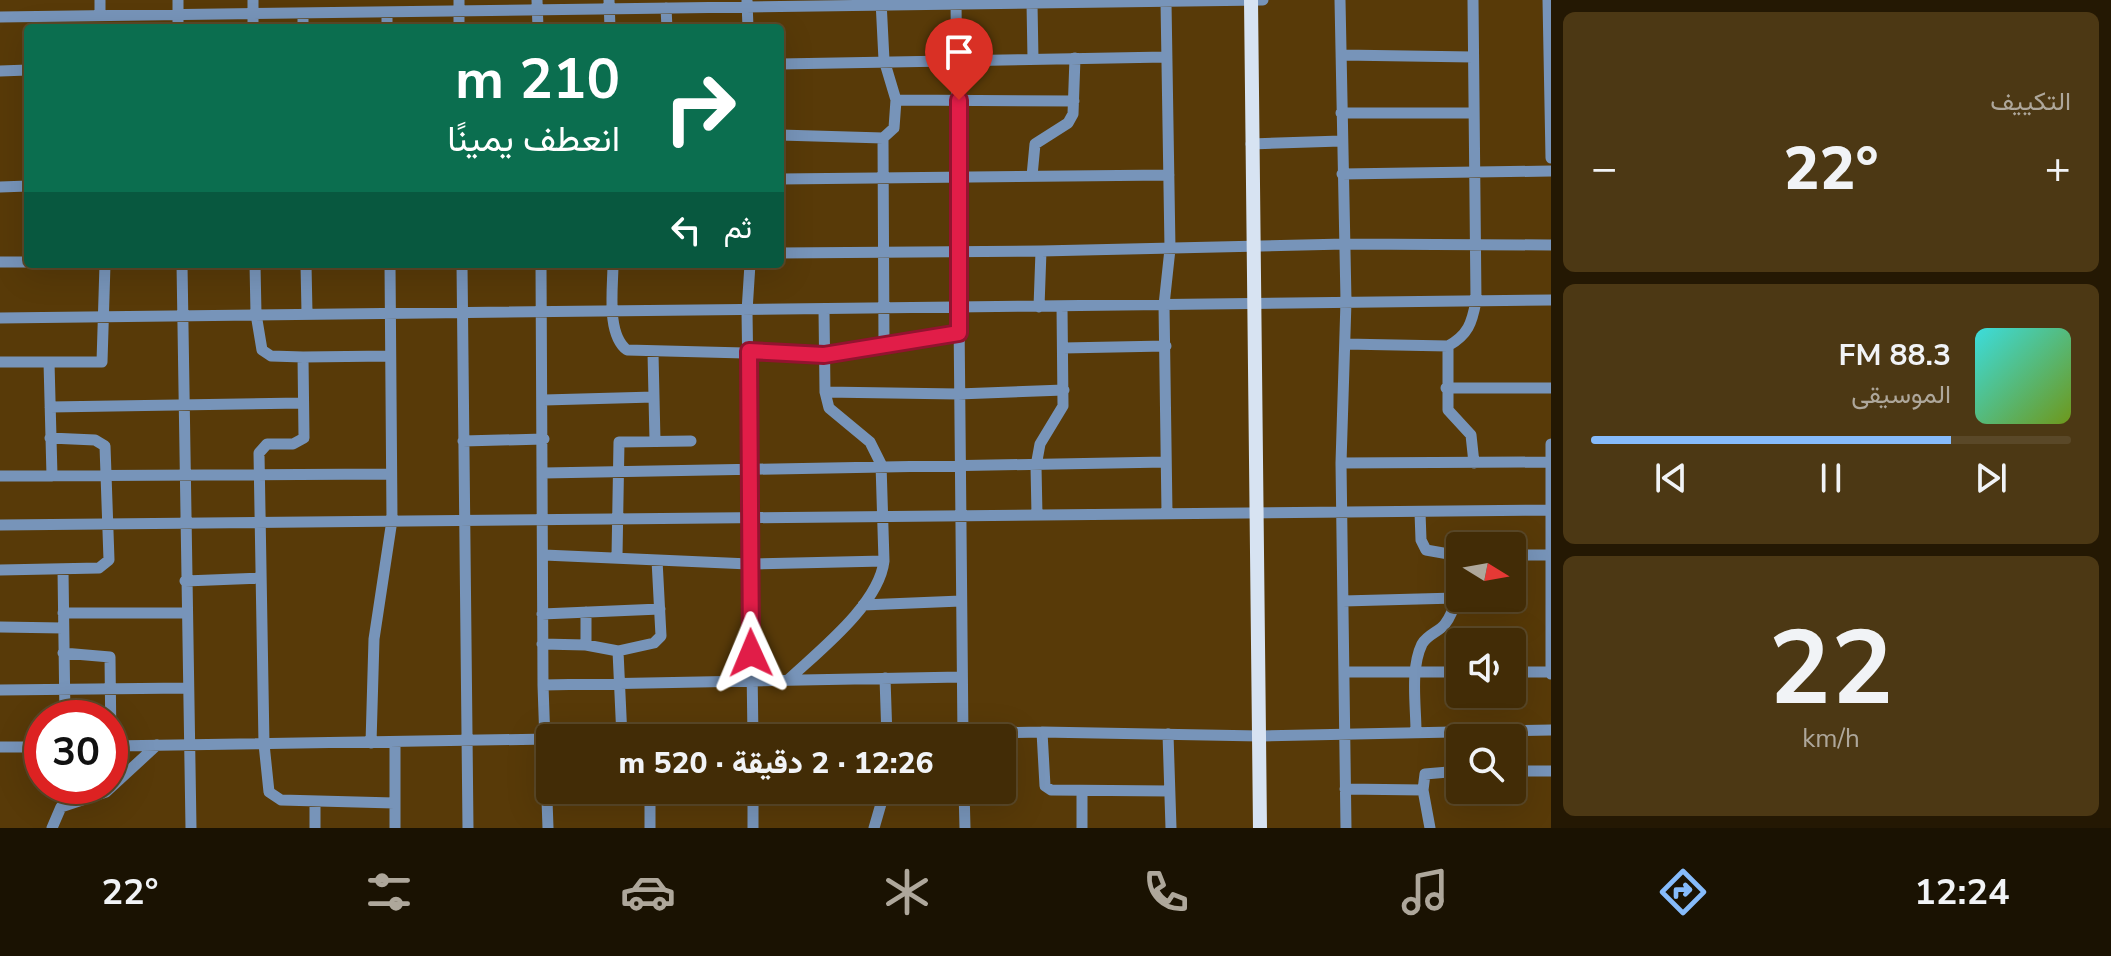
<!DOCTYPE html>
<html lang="ar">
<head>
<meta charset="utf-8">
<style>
	:root { --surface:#422c06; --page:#4c3814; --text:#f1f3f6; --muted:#aea79b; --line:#5a4828; --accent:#86bbfb }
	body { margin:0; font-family:"Nunito Sans",Vazirmatn,sans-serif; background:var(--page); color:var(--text); direction:rtl; height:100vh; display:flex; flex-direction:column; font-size:30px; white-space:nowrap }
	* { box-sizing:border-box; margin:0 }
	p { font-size:26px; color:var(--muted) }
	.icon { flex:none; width:44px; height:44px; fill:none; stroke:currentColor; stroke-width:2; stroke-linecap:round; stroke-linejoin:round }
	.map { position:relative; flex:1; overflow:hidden; direction:ltr }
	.sheet { display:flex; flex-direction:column; gap:12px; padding:12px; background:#241803; width:560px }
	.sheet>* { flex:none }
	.top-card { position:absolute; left:24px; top:24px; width:760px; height:244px; border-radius:8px; box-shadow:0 8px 32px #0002,0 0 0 2px var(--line); direction:rtl; background:#0b6e4f; color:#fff; overflow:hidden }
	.needle { width:52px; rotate:101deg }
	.fabs { position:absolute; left:1446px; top:532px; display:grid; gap:16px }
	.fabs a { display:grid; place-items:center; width:80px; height:80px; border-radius:8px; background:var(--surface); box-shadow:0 8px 32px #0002,0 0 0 2px var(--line); font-size:40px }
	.speed { position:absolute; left:24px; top:700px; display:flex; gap:16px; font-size:40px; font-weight:700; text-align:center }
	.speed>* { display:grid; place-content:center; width:104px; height:104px; border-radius:50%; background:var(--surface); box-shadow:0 8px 32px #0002,0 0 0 2px var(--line); line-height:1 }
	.speed .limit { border:12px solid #d22; background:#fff; color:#111 }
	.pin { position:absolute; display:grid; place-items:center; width:68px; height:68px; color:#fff; margin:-82px -34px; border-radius:50% 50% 50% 0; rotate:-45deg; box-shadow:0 0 8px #0007 }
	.pin .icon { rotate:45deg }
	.me { position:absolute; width:88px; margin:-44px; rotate:359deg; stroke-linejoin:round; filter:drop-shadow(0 0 6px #0008) }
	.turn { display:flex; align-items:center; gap:28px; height:168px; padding:0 32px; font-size:36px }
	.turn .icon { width:104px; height:104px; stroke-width:2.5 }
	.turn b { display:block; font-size:56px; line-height:68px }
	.then { display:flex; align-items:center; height:76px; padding:0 32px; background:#0003; gap:16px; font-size:30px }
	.big { font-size:60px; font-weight:800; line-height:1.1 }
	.sheet .widget { flex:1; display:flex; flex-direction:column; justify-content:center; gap:12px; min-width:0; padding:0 28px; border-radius:12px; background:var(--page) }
	.sheet .dial { align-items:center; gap:0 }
	.dial b { font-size:104px; line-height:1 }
	.song { display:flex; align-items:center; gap:24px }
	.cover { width:96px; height:96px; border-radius:12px; background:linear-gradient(135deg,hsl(180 70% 55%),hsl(80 70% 35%)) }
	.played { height:8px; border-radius:4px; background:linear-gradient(90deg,var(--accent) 75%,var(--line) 75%) }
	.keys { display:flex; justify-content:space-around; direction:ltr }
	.heat { display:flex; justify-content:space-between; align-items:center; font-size:44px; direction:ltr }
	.trip { position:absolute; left:536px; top:724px; width:480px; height:80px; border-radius:8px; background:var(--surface); box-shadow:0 8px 32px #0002,0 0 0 2px var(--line); font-weight:800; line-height:80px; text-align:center; direction:rtl }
	.tabs { display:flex; height:128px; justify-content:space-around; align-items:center; background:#1a1202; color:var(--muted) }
	.tabs .icon { width:56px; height:56px }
	.tabs .current { color:var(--accent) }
	.tabs b { font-size:36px; color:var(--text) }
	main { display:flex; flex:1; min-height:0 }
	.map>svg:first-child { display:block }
</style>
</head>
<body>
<main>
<section class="sheet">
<div class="widget"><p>التكييف</p>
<div class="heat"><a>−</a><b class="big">22°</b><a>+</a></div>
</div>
<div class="widget">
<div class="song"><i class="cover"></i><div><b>88.3 FM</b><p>الموسيقى</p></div></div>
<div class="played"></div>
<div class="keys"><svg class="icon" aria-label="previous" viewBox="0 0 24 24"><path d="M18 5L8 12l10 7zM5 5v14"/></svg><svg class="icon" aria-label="pause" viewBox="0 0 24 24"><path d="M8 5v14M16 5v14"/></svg><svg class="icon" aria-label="next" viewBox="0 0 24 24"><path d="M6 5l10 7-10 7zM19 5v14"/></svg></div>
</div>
<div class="widget dial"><b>22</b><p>km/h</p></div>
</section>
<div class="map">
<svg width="1551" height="828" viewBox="0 0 1551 828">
	<rect width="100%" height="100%" fill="#583a08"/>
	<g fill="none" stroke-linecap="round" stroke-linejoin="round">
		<!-- minor -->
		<path stroke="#7794b9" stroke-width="11" d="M100 0V15
			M178 0V28
			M253 0V28
			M459 0V28
			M537 0 538 28
			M609 0 610 28
			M956 0C960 246 959 492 963 738
			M1340 0 1346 301 1341 463 1346 828
			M1548 0 1551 158
			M747 1 748 28
			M1166 2 1170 249 1164 305 1167 513
			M1032 3 1033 59
			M666 8 667 28
			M387 12V28
			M303 13V28
			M0 17 1263 0
			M1342 55 1473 57
			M780 64 1166 57
			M0 71 28 70
			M896 100 1074 101
			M1341 113H1472
			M780 135 883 138 894 128 896 100 884 60 881 1
			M883 138 884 346
			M1251 144 1341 141
			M1342 174 1551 171
			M1032 176 1035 144 1068 123 1073 114 1075 58
			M780 179 1169 175
			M0 187 28 186
			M780 253 1041 251 1345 244 1551 245
			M0 262H28
			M182 264 191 828
			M255 264 256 314 262 350 271 356 303 357 304 438 293 444H267L259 453 264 744 269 792 281 800 394 803
			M306 264 307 313
			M462 264 468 828
			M541 264 543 685 548 828
			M613 264C613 288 606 334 627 350L824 355 959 333
			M750 264 747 311 753 738
			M1039 307 1041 251
			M0 318 1551 300
			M1345 344 1448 346C1468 335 1472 323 1476 301L1473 0
			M1448 346V410L1471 435 1474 463
			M1063 348 1166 346
			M653 353 655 441
			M303 357 390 356
			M0 362H102L105 264
			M49 362 52 476
			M1446 388H1551
			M825 392 958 394 1064 390
			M544 400 654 397
			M50 407 302 403
			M463 441 544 439
			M1551 444V674
			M1341 463 1551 462
			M544 473 1166 462
			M0 476 391 474
			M1420 512 1421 540 1426 550 1460 556
			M1037 515 1036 466 1040 444 1063 406 1062 306
			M0 525 1551 510
			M544 555 749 564 884 561
			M1512 555H1551
			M617 556 619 442 691 441
			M0 570 99 568 109 560 105 446 95 440 50 438
			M63 570 65 718
			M185 581 261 578
			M1343 601 1456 598
			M863 605 961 601
			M63 613H186
			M542 614 660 609
			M0 627 63 628
			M542 644 586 645 618 651
			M586 645V612
			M63 653 110 657 111 746
			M1344 672H1460
			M1512 672H1551
			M885 678 887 738
			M789 679C820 650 879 604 884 561L881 464 870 442 829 408 825 392 824 310
			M543 685 961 677
			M0 690 187 688
			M1042 732 1045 786 1051 790 1169 791
			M1416 732C1416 705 1410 669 1422 644 1428 634 1439 632 1445 624 1458 607 1458 583 1460 563
			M1168 734 1171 828
			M622 738 618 651 654 643 661 636 657 560
			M639 738 1042 732 1260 736 1551 730
			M371 743 374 639 392 520 390 264
			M110 746 549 739
			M0 747H42
			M1512 771H1551
			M68 786V804
			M1345 789 1423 790
			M590 790V796L597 800 884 795
			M650 790V828
			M964 790 965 828
			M1082 792V828
			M52 828 61 807 106 792 157 745
			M315 828V802
			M395 828V743
			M753 828V791
			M874 828 885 790
			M1430 828 1423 790 1425 774 1460 771"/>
		<!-- major -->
		<path stroke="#d7e3f2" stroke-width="14" d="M1251 0 1260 828"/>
	</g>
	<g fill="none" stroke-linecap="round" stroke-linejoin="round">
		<!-- route casing -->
		<g stroke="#92132f" stroke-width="20">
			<path id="route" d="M751 653 749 351 824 355 959 333V100"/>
		</g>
		<!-- route -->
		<use href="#route" stroke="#e11d48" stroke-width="14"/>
	</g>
</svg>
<div class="fabs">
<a><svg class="needle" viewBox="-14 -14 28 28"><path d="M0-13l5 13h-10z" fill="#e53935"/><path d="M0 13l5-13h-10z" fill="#aea79b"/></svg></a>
<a><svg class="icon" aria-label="sound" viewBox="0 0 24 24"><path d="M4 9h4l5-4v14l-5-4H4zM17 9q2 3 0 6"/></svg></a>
<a><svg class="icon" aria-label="search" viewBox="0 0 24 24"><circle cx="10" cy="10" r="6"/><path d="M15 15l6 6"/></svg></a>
</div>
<div class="speed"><div class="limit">30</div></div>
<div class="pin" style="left:959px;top:100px;background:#d93025"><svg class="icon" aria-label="arrive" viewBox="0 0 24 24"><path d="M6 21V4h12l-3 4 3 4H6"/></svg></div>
<svg class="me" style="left:751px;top:653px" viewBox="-20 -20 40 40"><path d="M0-17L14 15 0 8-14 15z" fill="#e11d48" stroke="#fff" stroke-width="4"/></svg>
<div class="trip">12:26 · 2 دقيقة · 520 m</div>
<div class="top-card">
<div class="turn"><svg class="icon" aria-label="right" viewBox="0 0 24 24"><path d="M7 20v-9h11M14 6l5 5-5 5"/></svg><div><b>210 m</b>انعطف يمينًا</div></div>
<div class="then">ثم<svg class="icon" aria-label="left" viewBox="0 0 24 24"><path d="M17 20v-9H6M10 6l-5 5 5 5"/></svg></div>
</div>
</div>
</main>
<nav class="tabs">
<b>12:24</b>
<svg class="icon current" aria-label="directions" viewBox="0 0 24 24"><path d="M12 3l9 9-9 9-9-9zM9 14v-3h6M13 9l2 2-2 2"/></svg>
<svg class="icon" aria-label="music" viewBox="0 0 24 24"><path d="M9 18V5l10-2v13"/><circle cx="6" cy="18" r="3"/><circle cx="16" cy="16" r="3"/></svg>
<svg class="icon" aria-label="phone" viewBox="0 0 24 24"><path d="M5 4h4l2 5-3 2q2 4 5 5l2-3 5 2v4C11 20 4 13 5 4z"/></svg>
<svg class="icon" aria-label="climate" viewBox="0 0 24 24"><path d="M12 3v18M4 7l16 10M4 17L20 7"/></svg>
<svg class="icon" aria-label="car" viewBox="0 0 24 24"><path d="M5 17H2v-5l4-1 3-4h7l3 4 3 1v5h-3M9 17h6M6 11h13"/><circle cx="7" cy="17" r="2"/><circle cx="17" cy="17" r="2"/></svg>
<svg class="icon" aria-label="filters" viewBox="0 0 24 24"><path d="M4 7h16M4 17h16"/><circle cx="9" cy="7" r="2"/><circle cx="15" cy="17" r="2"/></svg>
<b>22°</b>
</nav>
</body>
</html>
